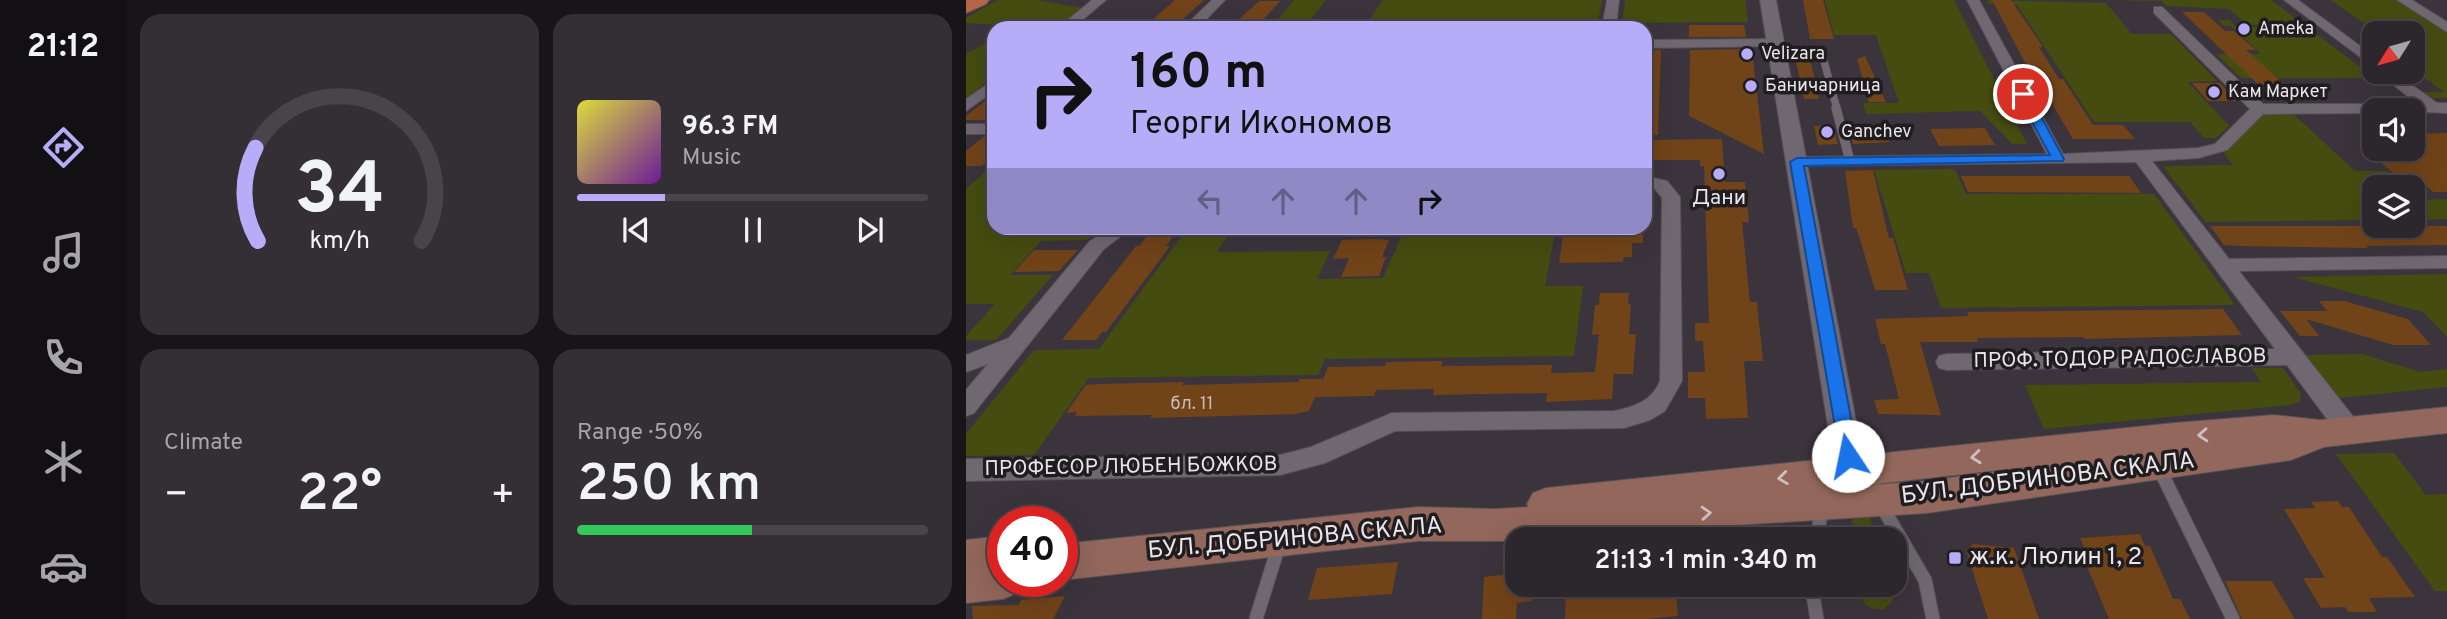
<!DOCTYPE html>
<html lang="en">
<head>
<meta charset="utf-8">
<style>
	:root { --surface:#2c272d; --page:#342f35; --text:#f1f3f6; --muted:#a6a5aa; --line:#484449; --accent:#b6acf8 }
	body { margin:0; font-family:Overpass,sans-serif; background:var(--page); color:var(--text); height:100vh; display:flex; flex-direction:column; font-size:26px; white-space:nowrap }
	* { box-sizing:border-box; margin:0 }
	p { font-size:23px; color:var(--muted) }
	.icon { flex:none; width:38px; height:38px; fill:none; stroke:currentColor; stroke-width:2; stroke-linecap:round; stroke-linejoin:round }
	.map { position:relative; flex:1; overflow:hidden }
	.side { display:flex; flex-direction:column; gap:14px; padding:14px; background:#181519; width:840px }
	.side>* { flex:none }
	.banner { position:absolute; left:21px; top:21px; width:665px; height:214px; border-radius:21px; box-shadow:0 7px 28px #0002,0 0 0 2px var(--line); background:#b6acf8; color:#111; overflow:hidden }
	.needle { width:46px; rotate:233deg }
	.tools { position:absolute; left:1396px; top:21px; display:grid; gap:14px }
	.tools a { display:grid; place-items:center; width:63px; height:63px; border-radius:14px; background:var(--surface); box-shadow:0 7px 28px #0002,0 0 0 2px var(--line); font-size:35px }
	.speed { position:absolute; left:21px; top:506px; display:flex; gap:14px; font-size:35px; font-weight:700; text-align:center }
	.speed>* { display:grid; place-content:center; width:91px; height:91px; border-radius:50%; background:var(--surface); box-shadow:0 7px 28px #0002,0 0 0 2px var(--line); line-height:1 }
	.speed .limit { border:10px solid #d22; background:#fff; color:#111 }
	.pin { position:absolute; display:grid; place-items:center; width:60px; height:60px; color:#fff; margin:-30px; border:4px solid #fff; border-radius:50%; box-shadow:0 2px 7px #0007 }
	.me { position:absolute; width:77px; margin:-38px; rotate:349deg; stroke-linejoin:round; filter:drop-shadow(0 0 5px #0008) }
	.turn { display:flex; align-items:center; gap:24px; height:147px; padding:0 28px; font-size:32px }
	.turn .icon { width:91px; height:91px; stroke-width:2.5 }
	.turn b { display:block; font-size:49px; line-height:60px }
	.lanes { display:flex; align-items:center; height:66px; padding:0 28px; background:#0003; justify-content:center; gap:35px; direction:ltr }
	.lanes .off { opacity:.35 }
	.big { font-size:52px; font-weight:600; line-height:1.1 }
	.side .card { flex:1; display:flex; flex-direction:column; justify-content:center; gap:10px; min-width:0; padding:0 24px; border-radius:21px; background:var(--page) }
	.side .dial { align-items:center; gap:0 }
	.dial svg { height:182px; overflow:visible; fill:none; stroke:var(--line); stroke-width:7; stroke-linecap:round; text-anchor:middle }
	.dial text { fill:var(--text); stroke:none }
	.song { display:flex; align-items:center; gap:21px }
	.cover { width:84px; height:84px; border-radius:10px; background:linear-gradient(135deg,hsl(60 70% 55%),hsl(280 70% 35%)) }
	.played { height:7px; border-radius:4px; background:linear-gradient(90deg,var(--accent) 25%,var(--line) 25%) }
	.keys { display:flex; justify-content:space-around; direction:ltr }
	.heat { display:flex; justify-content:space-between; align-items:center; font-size:38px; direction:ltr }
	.charge { height:10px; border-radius:5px; background:linear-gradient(90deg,#34c759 50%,var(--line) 0) }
	.side .tiles { flex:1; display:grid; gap:14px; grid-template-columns:repeat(2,1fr) }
	.trip { position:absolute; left:539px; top:527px; width:402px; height:70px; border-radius:21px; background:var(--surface); box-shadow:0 7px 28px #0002,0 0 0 2px var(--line); font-weight:600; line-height:70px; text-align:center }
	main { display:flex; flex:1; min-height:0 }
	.dock { display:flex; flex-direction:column; width:126px; justify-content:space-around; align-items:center; background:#121012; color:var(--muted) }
	.dock .icon { width:49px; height:49px }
	.dock .active { color:var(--accent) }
	.dock b { font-size:32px; color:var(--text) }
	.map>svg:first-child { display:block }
</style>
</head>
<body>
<main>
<nav class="dock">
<b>21:12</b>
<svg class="icon active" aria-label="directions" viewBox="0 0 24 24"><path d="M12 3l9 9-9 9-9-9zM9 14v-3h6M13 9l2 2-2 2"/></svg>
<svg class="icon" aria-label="music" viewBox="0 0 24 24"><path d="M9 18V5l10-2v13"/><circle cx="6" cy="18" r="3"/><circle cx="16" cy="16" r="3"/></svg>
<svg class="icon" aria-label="phone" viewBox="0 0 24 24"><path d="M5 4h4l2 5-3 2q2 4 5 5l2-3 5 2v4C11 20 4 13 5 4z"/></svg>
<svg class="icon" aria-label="climate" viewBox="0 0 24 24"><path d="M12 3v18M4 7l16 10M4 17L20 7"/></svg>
<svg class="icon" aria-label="car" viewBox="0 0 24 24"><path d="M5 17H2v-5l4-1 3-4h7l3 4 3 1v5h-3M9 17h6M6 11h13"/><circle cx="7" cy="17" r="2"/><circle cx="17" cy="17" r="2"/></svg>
</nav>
<section class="side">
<div class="tiles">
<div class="card dial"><svg viewBox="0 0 100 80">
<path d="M14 69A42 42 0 1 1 86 69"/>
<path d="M14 69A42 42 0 0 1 13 28" stroke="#b6acf8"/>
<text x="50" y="56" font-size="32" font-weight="700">34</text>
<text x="50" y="72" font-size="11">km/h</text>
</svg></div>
<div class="card">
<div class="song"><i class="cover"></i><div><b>96.3 FM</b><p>Music</p></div></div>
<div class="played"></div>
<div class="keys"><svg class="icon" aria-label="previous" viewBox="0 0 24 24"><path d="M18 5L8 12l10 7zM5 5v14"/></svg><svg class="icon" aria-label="pause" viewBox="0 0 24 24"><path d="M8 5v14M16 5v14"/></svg><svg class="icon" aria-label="next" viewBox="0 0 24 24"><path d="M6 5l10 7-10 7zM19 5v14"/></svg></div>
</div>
<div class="card"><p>Climate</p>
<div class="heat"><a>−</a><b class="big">22°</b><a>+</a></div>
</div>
<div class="card"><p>Range · 50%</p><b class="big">250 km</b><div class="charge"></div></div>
</div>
</section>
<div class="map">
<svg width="1481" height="619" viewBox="0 0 1481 619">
	<rect width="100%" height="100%" fill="#3b343c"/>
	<!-- green -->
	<path fill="#444c10" d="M32 0H70L117 8 91 28H46L48 26 0 23V18Z
		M328 0H360L344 21 403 20 417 0H636L632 22 523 23 520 28H304Z
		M659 0H779L782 22 656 23Z
		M859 0H988L1061 144H1046L1014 111 900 114 897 103H933L910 35H868Z
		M1021 0 1140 3 1166 34H1205L1251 81 1222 82 1263 126 1250 138H1238L1224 122H1128L1051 5 1023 4Z
		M1136 0H1305L1409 78H1275L1250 54H1295L1265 26H1258L1252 20H1264L1270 27 1337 28 1332 24 1282 25 1263 9 1201 6 1195 1Z
		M1365 0H1429L1481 33V98H1464L1456 92H1478L1447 69V65H1456L1447 59V33H1412Z
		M28 38V77L0 98V54Z
		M1299 112H1325L1389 171H1422L1441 187H1409V220L1240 222 1197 166 1267 165 1258 154Z
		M28 164V228H138L120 240 75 241 44 275H87L30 340H0V336L29 304H0V189Z
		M989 169 1000 194H1188L1269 305 975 308 963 273H940L908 170Z
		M1447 193 1455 200 1481 199V219L1447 220Z
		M220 230H252L260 238 251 252 364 251 351 279 417 278 436 235 589 233 579 286H617L608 356 359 359 352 375 123 378 68 455 0 456V434L68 350 133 349Z
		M1481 274V337L1457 312 1327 277Z
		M1396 354 1454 372 1481 369V387L1373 398 1340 355Z
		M1286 368H1317L1335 394 1334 402 1324 405 1078 429 1059 385 1295 382Z
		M1428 453 1460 495 1481 494V591H1469L1370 454Z
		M902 512 911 539H887L886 513Z
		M890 585H925L927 600 918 609C900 611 894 600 890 585Z"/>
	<!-- building -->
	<path fill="#714319" d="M209 0H238L207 28H177Z
		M837 0H857L868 39H844Z
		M1026 0H1045L1077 47H1073L1093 79H1097L1127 125H1157L1169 139H1107L1071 78H1068L1063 70Z
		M293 1H314L290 28H267L271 24H268Z
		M1216 12H1238L1259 31H1268L1290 50H1280L1326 91H1299Z
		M723 25H778L780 37H723Z
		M782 49 786 51 798 154 723 116 724 50Z
		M695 50 692 135H679V51Z
		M843 54 853 99H838L829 57Z
		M899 56 920 102H903L891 59Z
		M1226 83H1254L1270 101H1242Z
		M28 94V120H0V116Z
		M867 125 872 144 852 145 848 126Z
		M917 128 924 142 887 144 883 129Z
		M1019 128 1029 145 973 146 964 129Z
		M1481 133V192H1467L1459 185H1441L1405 154H1416L1411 149H1447V134Z
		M17 137H28V155L16 166H0V151Z
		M756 139 759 182H779L783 222H776L784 302H791L797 361H778L782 418 740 419 739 398H722V372H739L737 341H729V323H743L738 166H734V160H685V157H679V140Z
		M907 170 920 226 923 238H927L942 290H909L894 239 890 228H887L879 171Z
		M995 176H1163L1175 193 1002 192Z
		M1244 226H1481V245L1400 246 1402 248 1275 246 1258 245Z
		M598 228H677V243H666V257H658L657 262 593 263Z
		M181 236H207L200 246H204L140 332H136L130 340H96L170 246H173Z
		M410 239 423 240 416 257H420L413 276 375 277 383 258 367 259 376 240Z
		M68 250H112L93 271 48 272Z
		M634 293H663L662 304H665L663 334H670L667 374H648L646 399 580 402 581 393 467 395 468 389 410 390 408 396 349 397 343 411 330 414 184 418 186 415 109 416 111 412 100 413 120 385 131 384 218 382 216 385 332 382 334 379H357L362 367 419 366 420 362 477 361 475 366 586 365 585 373 629 372 633 334 626 335 629 305H633Z
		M1353 301H1378L1442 319 1465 345H1427L1340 319 1353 336H1334L1314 311H1361Z
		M1257 309 1276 335 1118 339 1117 337 1011 338 1012 342H954L975 415 912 414 908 400 933 399 919 344H915L909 319 1003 316 1001 312Z
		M1372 501 1376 507H1383L1416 557H1421L1449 597 1403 598 1411 612H1382L1379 607 1355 608 1337 578H1359L1318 509 1349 508 1345 502Z
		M1174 534 1179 546H1184L1207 599H1214L1224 619H1143L1118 559 1122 558 1114 538Z
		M1007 544 1048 548 1073 619H1022L1000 550Z
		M432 562 426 594 342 600 351 568Z
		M551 573V584H566V601L551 603 550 619H516L518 577Z
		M1259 581H1306L1329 619H1276Z
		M600 584H709L712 616 681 619H599Z
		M99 596 87 619H7L6 606 53 605 55 600Z"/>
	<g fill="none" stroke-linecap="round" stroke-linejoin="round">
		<!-- service-far2 casing -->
		<g stroke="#565057" stroke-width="8">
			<path id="service-far2" d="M855 50 871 109"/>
		</g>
		<!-- service-far1 casing -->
		<g stroke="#565057" stroke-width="10">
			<path id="service-far1" d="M870 108 884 161"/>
		</g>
		<!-- service casing -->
		<g stroke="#565057" stroke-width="15">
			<path id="service" d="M1193 468 1267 619
				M915 505 959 580 967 619
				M851 539 854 519 860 507
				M845 584 851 619
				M290 619 313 545"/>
		</g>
		<!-- minor casing -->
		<g stroke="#565057" stroke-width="2">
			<path id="minor" d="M126 0H140L107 28H92Z
				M246 0H259L232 28H217Z
				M641 0H653L650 28H636Z
				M1001 0H1013L1097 154 1232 148 1249 144 1284 109 1188 13V7H1196L1297 104H1451L1412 72H1428L1471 103H1481V113L1409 110V113L1297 114 1261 150 1232 158 1186 161 1263 259 1481 256V268L1273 271 1393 424 1396 431 1393 438 1384 441 1375 438 1321 365 981 370 973 368 970 362 973 356 981 354 1309 349 1170 162 825 166 823 162 825 158 831 157 1081 154Z
				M1318 0H1332L1409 57V68Z
				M1431 0H1446L1481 22V32Z
				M810 39 815 40V46L679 48V40Z
				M28 80V91L0 111V99Z
				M0 124H28V134H0Z
				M679 176 701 181 714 197 716 381 699 411 684 420 658 428 429 431 359 463 314 475 0 481V459L314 455 345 447 426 413 648 411C668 407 686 401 694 381L696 198 689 189 679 186Z
				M145 228H166L138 249 8 413 0 416V390L22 364 0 372V355L43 338 124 241Z"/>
		</g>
		<!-- tertiary casing -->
		<g stroke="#565057" stroke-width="2">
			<path id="tertiary" d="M794 0H810L894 442 900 464 915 486 910 496C888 503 879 489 869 470Z"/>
		</g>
		<!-- secondary casing -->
		<g stroke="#565057" stroke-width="2">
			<path id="secondary" d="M1481 407V433L1358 447 1325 460 961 513 551 539V541H452L96 580V544L452 507 528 509 563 507 561 504 567 493 580 488 1208 423 1308 415 1354 420ZM1085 464 961 481 892 486Z
				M37 536V581H57L51 593 37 599 0 603V540Z"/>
		</g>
		<!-- primary casing -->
		<g stroke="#565057" stroke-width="2">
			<path id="primary" d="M0 0H23L20 4 0 13Z"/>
		</g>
		<!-- service-far2 -->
		<use href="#service-far2" stroke="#706871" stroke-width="7"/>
		<!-- service-far1 -->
		<use href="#service-far1" stroke="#706871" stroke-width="9"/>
		<!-- service -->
		<use href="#service" stroke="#706871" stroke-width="13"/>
		<!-- minor -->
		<use href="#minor" fill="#706871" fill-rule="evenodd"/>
		<!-- tertiary -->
		<use href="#tertiary" fill="#706871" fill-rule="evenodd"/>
		<!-- secondary -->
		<use href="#secondary" fill="#93675b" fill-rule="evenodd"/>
		<!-- primary -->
		<use href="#primary" fill="#b66645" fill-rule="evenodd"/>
	</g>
	<!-- one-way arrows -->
	<defs><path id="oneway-chevron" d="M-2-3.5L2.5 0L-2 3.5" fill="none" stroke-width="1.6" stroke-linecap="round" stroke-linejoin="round" transform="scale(1.75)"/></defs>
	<g stroke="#d0bfbf">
		<use href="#oneway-chevron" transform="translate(1237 435) rotate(176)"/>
		<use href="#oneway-chevron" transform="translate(1010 457) rotate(174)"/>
		<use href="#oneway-chevron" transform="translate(817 478) rotate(173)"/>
		<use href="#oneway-chevron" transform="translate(740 513) rotate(-4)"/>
	</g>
	<!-- route -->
	<path fill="#1a73e8" stroke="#114b97" stroke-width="2" d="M1053 92 1063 94 1098 159 1097 161 838 166 892 456 889 462 882 464 875 462 824 162 831 158 1084 155 1051 94Z"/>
	<!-- markers -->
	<g fill="#b6acf8" stroke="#201d20" stroke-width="2.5">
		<circle cx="1278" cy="29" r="7"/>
		<circle cx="781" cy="54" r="7"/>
		<circle cx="785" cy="86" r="7"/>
		<circle cx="1248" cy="92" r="7"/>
		<circle cx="861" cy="132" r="7"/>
		<circle cx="753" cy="174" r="7"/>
		<rect x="982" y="551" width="14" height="14" rx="3.5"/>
	</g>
	<g text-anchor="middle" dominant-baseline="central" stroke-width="7" stroke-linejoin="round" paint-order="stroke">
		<!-- far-poi labels -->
		<g font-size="18" fill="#eae5ea" stroke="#201d20" text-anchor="start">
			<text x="1292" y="29">Ameka</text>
			<text x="795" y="54">Velizara</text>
			<text x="799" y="86">Баничарница</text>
			<text x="1262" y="92">Кам Маркет</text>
			<text x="875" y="132">Ganchev</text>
		</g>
		<!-- number labels -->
		<g font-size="18" fill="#ccbcb6">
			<text x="226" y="404">бл. 11</text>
		</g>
		<!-- poi labels -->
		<g font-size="21" fill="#eae5ea" stroke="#201d20">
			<text x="753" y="198">Дани</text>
		</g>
		<!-- street labels -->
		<g font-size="21" fill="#eae5ea" stroke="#201d20">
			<text transform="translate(1154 359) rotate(-1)">ПРОФ. ТОДОР РАДОСЛАВОВ</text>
			<text transform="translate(165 467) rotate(-1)">ПРОФЕСОР ЛЮБЕН БОЖКОВ</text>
		</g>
		<!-- near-street labels -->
		<g font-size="24" fill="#eae5ea" stroke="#201d20">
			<text transform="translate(1082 479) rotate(-7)">БУЛ. ДОБРИНОВА СКАЛА</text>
			<text transform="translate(329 539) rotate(-5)">БУЛ. ДОБРИНОВА СКАЛА</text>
		</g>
		<!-- near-poi labels -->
		<g font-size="24" fill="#eae5ea" stroke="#201d20" text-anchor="start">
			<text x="1003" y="558">ж.к. Люлин 1, 2</text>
		</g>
	</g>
</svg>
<div class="tools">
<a><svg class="needle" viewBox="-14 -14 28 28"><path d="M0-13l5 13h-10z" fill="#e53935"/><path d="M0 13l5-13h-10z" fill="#a6a5aa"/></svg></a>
<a><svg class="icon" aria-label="sound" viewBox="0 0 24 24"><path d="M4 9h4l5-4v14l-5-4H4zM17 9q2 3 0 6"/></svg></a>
<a><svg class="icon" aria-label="layers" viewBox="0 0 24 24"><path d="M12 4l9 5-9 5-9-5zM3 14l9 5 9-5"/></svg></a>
</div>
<div class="speed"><div class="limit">40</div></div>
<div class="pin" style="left:1057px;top:94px;background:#d93025"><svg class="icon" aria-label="arrive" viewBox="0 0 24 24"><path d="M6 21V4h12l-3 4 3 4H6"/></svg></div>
<svg class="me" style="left:882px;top:456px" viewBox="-20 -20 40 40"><circle r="19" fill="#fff"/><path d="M0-13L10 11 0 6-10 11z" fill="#1a73e8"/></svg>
<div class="trip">21:13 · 1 min · 340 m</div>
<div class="banner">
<div class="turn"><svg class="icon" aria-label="right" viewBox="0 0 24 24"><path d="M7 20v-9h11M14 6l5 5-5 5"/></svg><div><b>160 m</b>Георги Икономов</div></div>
<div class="lanes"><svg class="icon off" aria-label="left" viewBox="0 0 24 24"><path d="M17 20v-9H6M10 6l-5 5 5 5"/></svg><svg class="icon off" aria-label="ahead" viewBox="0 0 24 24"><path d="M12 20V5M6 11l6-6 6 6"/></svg><svg class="icon off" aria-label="ahead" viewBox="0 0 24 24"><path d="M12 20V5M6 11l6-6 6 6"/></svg><svg class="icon" aria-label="right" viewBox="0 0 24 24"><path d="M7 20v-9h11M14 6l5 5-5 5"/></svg></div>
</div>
</div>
</main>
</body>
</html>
